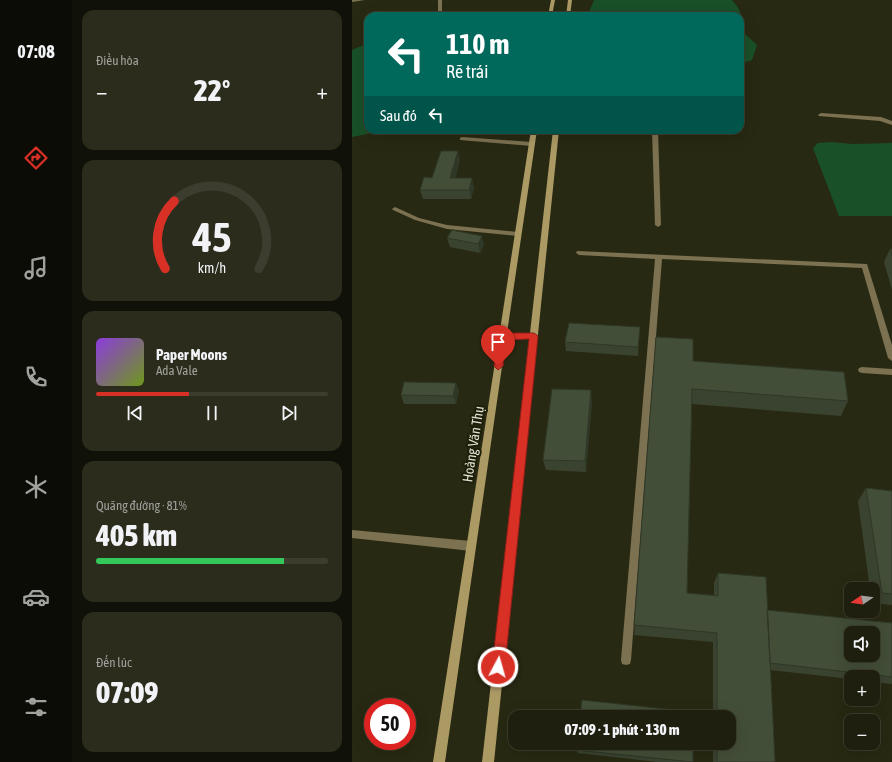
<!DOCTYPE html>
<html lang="vi">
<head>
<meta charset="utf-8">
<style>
	:root { --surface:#1e1f0e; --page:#2b2c1c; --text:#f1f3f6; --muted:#a1a29e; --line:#3c3d2e; --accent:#d93025 }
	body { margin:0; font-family:"Asap Condensed",sans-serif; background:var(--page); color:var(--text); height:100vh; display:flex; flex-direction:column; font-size:15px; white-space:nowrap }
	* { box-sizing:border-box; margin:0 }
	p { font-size:13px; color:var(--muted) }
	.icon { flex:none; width:22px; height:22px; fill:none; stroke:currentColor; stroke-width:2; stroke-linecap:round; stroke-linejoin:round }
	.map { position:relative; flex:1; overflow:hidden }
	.panel { display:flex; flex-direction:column; gap:10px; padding:10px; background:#101108; width:280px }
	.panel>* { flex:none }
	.banner { position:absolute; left:12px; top:12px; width:380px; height:122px; border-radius:12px; box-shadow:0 4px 16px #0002,0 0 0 1px var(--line); background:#00695c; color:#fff; overflow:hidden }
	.needle { width:26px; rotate:257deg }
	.fabs { position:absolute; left:492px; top:582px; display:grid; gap:8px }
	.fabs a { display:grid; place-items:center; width:36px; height:36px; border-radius:8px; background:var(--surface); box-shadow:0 4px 16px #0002,0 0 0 1px var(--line); font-size:20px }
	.speed { position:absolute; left:12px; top:698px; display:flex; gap:8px; font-size:20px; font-weight:700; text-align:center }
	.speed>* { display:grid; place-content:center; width:52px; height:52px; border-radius:50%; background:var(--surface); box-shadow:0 4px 16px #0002,0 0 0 1px var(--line); line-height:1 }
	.speed .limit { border:6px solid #d22; background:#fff; color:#111 }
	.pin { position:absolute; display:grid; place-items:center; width:34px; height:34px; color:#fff; margin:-41px -17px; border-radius:50% 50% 50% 0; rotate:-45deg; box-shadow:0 0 4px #0007 }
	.pin .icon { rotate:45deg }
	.me { position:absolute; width:44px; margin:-22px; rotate:6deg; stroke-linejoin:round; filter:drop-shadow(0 0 3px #0008) }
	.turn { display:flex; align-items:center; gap:14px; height:84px; padding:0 16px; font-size:18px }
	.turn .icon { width:52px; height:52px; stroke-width:2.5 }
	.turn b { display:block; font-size:28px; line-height:34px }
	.then { display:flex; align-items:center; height:38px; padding:0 16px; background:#0003; gap:8px; font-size:15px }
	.big { font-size:30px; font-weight:800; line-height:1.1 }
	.panel .tile { flex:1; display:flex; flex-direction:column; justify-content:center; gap:6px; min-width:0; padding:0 14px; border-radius:12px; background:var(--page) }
	.panel .dial { align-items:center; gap:0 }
	.dial svg { height:104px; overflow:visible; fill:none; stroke:var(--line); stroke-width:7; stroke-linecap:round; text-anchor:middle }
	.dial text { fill:var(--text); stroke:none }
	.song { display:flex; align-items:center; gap:12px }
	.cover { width:48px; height:48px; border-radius:6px; background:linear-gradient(135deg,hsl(270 70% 55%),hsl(80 70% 35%)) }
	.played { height:4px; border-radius:2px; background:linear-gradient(90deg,var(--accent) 40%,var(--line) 40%) }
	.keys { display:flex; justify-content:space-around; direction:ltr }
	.heat { display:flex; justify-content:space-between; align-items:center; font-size:22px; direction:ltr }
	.charge { height:6px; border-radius:3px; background:linear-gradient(90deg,#34c759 81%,var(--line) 0) }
	.trip { position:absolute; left:156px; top:710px; width:228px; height:40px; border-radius:12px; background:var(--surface); box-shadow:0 4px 16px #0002,0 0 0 1px var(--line); font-weight:800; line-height:40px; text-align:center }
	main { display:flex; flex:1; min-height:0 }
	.tabs { display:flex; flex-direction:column; width:72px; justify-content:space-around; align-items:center; background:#0c0c06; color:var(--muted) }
	.tabs .icon { width:28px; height:28px }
	.tabs .current { color:var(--accent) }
	.tabs b { font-size:18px; color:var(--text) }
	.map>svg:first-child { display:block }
</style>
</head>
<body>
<main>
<nav class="tabs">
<b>07:08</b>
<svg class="icon current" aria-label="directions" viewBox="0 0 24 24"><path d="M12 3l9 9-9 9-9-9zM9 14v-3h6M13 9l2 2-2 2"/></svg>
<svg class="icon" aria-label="music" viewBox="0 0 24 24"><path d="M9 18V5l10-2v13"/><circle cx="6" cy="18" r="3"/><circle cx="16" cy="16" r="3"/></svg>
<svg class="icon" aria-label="phone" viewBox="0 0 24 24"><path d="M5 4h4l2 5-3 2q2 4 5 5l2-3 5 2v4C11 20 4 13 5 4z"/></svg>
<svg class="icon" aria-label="climate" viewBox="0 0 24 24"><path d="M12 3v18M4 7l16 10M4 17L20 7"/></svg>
<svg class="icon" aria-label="car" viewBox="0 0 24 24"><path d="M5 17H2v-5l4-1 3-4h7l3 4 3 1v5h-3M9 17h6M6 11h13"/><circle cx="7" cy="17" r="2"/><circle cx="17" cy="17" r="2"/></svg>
<svg class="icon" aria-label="filters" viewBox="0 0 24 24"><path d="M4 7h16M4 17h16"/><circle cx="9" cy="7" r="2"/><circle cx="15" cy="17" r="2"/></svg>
</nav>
<section class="panel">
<div class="tile"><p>Điều hòa</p>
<div class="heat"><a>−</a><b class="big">22°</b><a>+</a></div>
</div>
<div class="tile dial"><svg viewBox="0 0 100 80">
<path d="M14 69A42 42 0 1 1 86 69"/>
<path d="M14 69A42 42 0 0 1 21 17" stroke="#d93025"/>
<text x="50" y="56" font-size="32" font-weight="700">45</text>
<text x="50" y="72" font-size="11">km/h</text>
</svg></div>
<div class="tile">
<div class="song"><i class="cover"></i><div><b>Paper Moons</b><p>Ada Vale</p></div></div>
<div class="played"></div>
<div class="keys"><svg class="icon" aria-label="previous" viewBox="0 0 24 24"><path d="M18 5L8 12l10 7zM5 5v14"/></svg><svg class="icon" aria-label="pause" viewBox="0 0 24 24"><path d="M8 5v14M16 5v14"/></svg><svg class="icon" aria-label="next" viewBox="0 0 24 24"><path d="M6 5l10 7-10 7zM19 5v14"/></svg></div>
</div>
<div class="tile"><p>Quãng đường · 81%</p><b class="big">405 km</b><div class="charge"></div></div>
<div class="tile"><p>Đến lúc</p><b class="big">07:09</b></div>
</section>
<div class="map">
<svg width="540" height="762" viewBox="0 0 540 762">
	<rect width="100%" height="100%" fill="#282912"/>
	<!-- water -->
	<path fill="#195028" d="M242 0H380C391 12 389 16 390 31L405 45 400 60 388 64V16H238L237 12Z
		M16 43V130H35L0 137V50Z
		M478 142 501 144 540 143V216H487L461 148 466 143Z"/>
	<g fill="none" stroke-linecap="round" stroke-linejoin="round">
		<!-- service -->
		<path fill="#7c7150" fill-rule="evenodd" d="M225 251 515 264 540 345V361L536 358 510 268 310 259 279 660 278 664 274 665 270 664 269 660 303 259 227 255 224 253Z"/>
		<!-- minor -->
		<path fill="#7c7150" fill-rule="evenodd" d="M0 0H13L0 2Z
			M86 0H90V16H86Z
			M469 113 529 117 540 121V125L528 121 467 116 466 115Z
			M300 130H306L309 225 306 227 303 225Z
			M110 137 180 142 183 144 180 146 108 140V138Z
			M43 207 67 218 95 225 166 232 169 234 166 236 95 229 63 220 41 210 40 209Z
			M510 367 540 369V375L510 373 507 372 506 370 507 368Z
			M0 530 119 541 122 543 124 546 122 549 119 551 0 538Z"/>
		<!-- secondary -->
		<path fill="#ac9a65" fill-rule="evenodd" d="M199 0H203L200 16H196Z
			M216 0H220L218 16H214Z
			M179 130H185L155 333H178L201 130H207L142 762H130L178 339H154L93 762H81Z"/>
	</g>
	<!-- wall -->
	<path fill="#3a4330" d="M108 160 103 178 122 187 119 199H71L68 190 80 178Z
		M95 238 132 245 128 253 98 247Z
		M538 249H540V290L532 262Z
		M288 327 286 356 214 351 213 342Z
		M304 337 341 361 496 401 489 416 340 404 335 593 362 595V583L366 573 415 610 540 623V684L521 682V677H499V679L418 670 423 762H361V743H377V717H361V642L282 635Z
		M104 383 107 391 104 404H52L49 395Z
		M240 402 234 472 194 470 191 460Z
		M514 488 540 491V605L521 603V589H518L506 501Z
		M224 750 341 762H305L226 753Z"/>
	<!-- shaded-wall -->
	<path fill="#2f3727" d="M106 151 108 160 101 187 98 178Z
		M120 178 122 187 119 199 117 190Z
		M130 236 132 245 128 253 126 244Z
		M104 383 107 391 104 404 101 396Z
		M239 390 240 402 234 472 233 461Z"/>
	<!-- building -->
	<path fill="#434e38" stroke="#2f3727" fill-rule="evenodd" d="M89 151H106L98 178H120L117 190H68L72 177 80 178Z
		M100 230 130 236 126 244 95 238Z
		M538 249H540V256Z
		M217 323 288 327 286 347 213 342Z
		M304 337 341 339V361L492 372 496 401 340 389 335 593 366 596V573L414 577 423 762H365V743H377V717H365V633L282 625Z
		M52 382 104 383 101 396 49 395Z
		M200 389 239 390 233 461 191 460Z
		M514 488 540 491V594L530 593Z
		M415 610 540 623V677L418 663ZM499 633H521V655H499Z
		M230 700 341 712V717H228Z
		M225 743H341V762L224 750Z"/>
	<!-- route -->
	<path fill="#d93025" stroke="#8d1f18" d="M151 333H182L186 336 153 667 151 672 146 673 142 672 140 667 177 339 155 340 151 366 146 370 142 366 146 336Z"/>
	<g text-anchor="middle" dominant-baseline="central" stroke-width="4" stroke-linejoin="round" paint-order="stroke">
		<!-- street labels -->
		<g font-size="14" fill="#e1e2d4" stroke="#1e1f08">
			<text transform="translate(121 444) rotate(-81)">Hoàng Văn Thụ</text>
		</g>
	</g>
</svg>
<div class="fabs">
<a><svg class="needle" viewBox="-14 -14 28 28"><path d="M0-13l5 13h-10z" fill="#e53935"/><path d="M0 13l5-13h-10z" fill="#a1a29e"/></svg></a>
<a><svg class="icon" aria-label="sound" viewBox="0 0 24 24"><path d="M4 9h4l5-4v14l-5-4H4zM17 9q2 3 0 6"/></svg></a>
<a>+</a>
<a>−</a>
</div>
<div class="speed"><div class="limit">50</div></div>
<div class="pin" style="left:146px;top:366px;background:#d93025"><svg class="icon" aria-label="arrive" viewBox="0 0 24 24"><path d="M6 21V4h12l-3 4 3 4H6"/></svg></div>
<svg class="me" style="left:146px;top:667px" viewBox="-20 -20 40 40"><circle r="17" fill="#d93025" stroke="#fff" stroke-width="3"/><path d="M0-11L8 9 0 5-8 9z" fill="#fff"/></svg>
<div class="trip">07:09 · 1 phút · 130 m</div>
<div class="banner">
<div class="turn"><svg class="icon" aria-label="left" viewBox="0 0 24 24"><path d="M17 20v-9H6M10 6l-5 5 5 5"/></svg><div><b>110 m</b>Rẽ trái</div></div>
<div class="then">Sau đó<svg class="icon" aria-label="left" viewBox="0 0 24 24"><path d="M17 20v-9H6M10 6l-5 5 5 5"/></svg></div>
</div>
</div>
</main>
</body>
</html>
